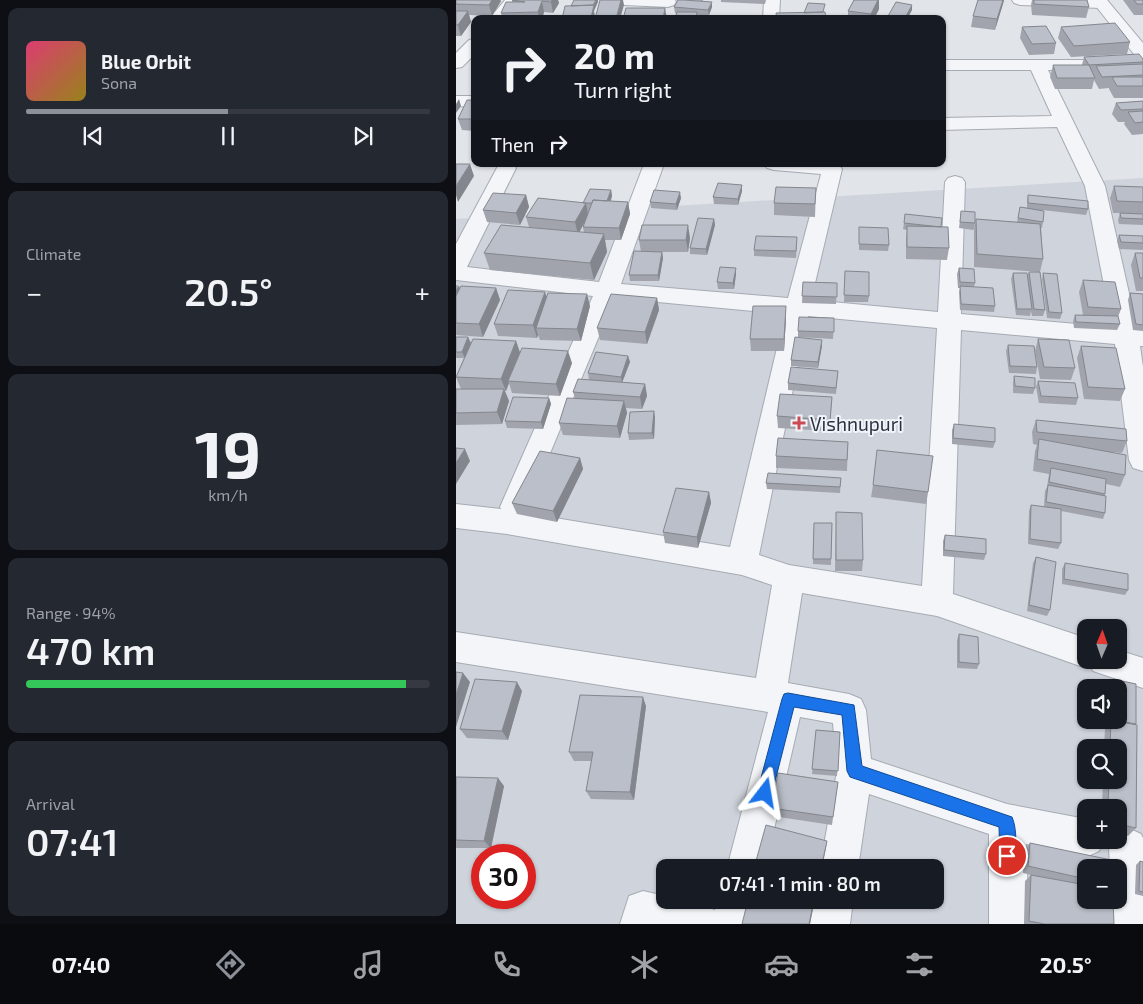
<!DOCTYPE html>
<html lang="en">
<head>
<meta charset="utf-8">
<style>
	:root { --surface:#171b24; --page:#242831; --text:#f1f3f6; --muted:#9ea1a6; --line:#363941; --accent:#8c9099 }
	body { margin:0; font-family:"Exo 2",sans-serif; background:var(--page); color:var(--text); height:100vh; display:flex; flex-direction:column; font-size:19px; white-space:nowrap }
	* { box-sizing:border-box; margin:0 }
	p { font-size:16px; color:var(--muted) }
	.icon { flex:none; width:28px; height:28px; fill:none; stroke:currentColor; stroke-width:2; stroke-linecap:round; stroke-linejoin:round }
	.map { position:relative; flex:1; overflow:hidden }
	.panel { display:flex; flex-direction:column; gap:8px; padding:8px; background:#0d0f14; width:456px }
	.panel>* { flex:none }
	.banner { position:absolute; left:15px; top:15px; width:475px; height:152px; border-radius:10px; box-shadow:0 1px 4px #0004; background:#171b24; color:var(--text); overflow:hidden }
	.needle { width:32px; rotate:2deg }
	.controls { position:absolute; left:621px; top:619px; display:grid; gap:10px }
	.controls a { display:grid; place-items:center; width:50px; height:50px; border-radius:10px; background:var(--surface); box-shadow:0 1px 4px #0004; font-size:25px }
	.speed { position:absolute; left:15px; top:844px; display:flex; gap:10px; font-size:25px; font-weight:700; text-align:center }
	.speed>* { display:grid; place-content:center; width:65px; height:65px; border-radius:50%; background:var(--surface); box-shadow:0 1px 4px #0004; line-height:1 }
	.speed .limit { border:8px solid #d22; background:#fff; color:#111 }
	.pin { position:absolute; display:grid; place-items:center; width:42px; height:42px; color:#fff; margin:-21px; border:2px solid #fff; border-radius:50%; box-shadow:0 1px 5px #0007 }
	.me { position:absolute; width:55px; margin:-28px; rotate:14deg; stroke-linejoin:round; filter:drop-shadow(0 0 4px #0008) }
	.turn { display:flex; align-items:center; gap:18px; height:105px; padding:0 20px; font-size:22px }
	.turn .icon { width:65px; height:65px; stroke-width:2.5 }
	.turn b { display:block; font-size:35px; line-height:42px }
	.then { display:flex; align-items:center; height:48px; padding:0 20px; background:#0003; gap:10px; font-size:19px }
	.big { font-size:38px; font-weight:600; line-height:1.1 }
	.panel .tile { flex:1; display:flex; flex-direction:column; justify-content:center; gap:8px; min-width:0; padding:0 18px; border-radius:10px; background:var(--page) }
	.panel .dial { align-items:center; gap:0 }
	.dial b { font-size:65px; line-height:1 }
	.song { display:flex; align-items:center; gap:15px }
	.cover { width:60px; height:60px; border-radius:8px; background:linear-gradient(135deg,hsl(340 70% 55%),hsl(50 70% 35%)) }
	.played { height:5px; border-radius:2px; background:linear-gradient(90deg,var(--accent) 50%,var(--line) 50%) }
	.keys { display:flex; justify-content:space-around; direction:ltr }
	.heat { display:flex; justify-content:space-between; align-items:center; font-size:28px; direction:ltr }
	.charge { height:8px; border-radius:4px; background:linear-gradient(90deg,#34c759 94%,var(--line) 0) }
	.trip { position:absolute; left:200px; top:859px; width:288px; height:50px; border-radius:10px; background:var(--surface); box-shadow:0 1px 4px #0004; font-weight:600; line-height:50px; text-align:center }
	.dock { display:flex; height:80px; justify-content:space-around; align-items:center; background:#090b0e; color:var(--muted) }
	.dock .icon { width:35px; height:35px }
	.dock .on { color:var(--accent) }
	.dock b { font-size:22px; color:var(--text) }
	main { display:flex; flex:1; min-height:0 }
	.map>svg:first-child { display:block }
</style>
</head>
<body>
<main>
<section class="panel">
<div class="tile">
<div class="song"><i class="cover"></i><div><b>Blue Orbit</b><p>Sona</p></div></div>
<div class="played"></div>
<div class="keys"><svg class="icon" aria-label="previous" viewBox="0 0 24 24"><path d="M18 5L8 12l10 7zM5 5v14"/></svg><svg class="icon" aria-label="pause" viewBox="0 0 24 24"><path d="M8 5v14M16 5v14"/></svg><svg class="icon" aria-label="next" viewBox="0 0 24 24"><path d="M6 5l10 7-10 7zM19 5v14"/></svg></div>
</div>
<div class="tile"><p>Climate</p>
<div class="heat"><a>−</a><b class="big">20.5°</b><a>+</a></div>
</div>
<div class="tile dial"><b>19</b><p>km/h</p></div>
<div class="tile"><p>Range · 94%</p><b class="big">470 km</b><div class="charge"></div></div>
<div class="tile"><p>Arrival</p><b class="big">07:41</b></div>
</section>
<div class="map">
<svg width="687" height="924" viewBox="0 0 687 924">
	<rect width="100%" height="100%" fill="#e1e4e9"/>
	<!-- built -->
	<path fill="#cfd3db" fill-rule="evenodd" d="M687 178V924H0V219ZM630 628H662V660H630ZM630 688H662V720H630ZM630 748H662V780H630ZM630 808H662V840H630ZM26 855H69V898H26ZM209 868H479V900H209ZM630 868H662V900H630Z"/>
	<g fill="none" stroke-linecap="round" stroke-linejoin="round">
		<!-- minor casing -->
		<g stroke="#a6abb3" stroke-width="2">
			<path id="minor" d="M49 0H66L50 19H33Z
				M160 0H219L220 2 218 5 212 7 168 5 162 3Z
				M308 0H324L323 19H307Z
				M556 0H651L653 3 651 6 645 8 564 5 558 3Z
				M19 39V54L6 67 0 68V53L13 40Z
				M486 60H687V70H592L649 186 681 329 687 330V346H684L687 367V471L677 468 673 460 659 344 505 330 497 594 630 638V660H662V650L687 658V688L637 671 635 666 630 668 481 616 346 593 332 683 393 694 405 699 410 710 415 759 551 804 630 819V840H648L643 851 630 857 570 844 573 924H533V834L413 794 402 868H364L381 771 377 723 344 717 309 868H271L312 712 0 662V632L300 678 316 585 286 575 51 534 0 528V504L45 509 44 507 137 296 0 280V244L43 164H57L60 168 11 267 143 282 188 164H208L165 284 332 298 365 174 318 170 311 168 308 164H379L383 165 386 169 355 300 482 312 489 182 492 178 499 176 506 178 509 182 505 314 656 327 629 186 601 127 486 130V118L596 116 575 70H486ZM159 298 329 314 274 547 69 513ZM352 316 481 328 466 586 333 565 303 555Z
				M0 96H19V107L0 106Z
				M672 828 685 834 687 838V924H654V900H662V868H654L653 847 656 840H662V832Z
				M187 891 209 896V900H227L259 910 262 900H300L295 924H164L173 896Z
				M359 900H397L394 924H354Z"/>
		</g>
		<!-- tertiary casing -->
		<g stroke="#a6abb3" stroke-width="2">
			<path id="tertiary" d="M635 0H651L687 43V59L681 58Z"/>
		</g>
		<!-- minor -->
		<use href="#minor" fill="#f3f5f8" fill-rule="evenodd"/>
		<!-- tertiary -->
		<use href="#tertiary" fill="#f3f5f8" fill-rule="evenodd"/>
	</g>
	<!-- wall -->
	<path fill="#a1a4ad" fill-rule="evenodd" d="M0 0H44L45 1 36 16 13 15 15 22 5 36H0Z
		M56 0H102L103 3 97 13 88 12 86 19H39L46 17 45 13 56 2Z
		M222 0H247V1L231 0 256 7 253 15H242V19H219L220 13H219L218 7Z
		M265 0H310L309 4 265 2Z
		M398 0H423V9L418 19H392V11Z
		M522 0H548L539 30 515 27 517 16Z
		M576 0H631L633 7 630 18 576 15 575 5Z
		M667 0H687V15H678Z
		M456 5V10L451 19 432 18V16Z
		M566 27 600 43 598 54 573 55 564 38Z
		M605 27 674 42 671 54 615 57 602 38Z
		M628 57 687 59V98H658L653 89V88L643 89 638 80 636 89H599L594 77 597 65H626Z
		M19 100V131L6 130 2 119Z
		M687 101V134L676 135 668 124 669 122H662L656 114 660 103Z
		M658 186 687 187V225L663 224 662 220 664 213H657L654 198Z
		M360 188 359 217 318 215V203Z
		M155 190 156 196 155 201 172 202 174 214 165 240H149L151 252 138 280 34 270 28 253 73 227 70 217 127 203ZM128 223 127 227 128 233 123 232Z
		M286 191 282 205 258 204 257 197Z
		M70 195 73 207 64 225 31 222 27 210Z
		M572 195 632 209 630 215 586 210 587 222 586 228H585L587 259 584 272 518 267V231L520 219 561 222 564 207 571 208V201Z
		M225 198 221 210 195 208 194 202Z
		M505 211 519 223 518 230 503 228Z
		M258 219 259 225 251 255 234 254V248Z
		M448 223 485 227 493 248 491 260 450 259V238L451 230 447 229Z
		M403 227 433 245 432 251 403 250Z
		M663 235 687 236V250L663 249 661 241Z
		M234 238 232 252H206L207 258 203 281H174L173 275 185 252 183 240Z
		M341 244 340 258 298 256V250Z
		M679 253H687V291H680L675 265Z
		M280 268V274L278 289H262L261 282Z
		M503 268 519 283 518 287 539 306 538 312 504 310 503 292 504 288H502L501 274Z
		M389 271 413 296 412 302H388Z
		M573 272 589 310 587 316H576L575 311 574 316 560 315 555 279 557 273 571 277Z
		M587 273 606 313 604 319 591 318 586 279Z
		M627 280 665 309 662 317 664 324 661 330 618 328 617 321 619 315H627L623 292Z
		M347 282 381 283 380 304 346 303Z
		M0 285 3 286 4 289 40 288 44 300 27 337 0 335Z
		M674 293 687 294V331L677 330 672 300Z
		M91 296 134 306 125 341 84 340 82 335 81 338 42 336 38 324Z
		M201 298 203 310 191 344 144 340 141 328Z
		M330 318 328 351H295L294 339Z
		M378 318 377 339 342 337V331Z
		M0 337 15 343 60 341 64 352 116 363 104 396 56 393 53 383 50 391H49L53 401 46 424 0 425V389H5L0 377 8 358H0Z
		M582 339 619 368 615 380 584 379 579 351Z
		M366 340V346L362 368 335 366V360Z
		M552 345 581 367 580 374 553 373 550 351Z
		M625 346 669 389 664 401 628 399 621 358Z
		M172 356 174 362 166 382 189 384 191 396 186 409 170 408 171 413 164 438 107 435 103 423 119 398 117 392 133 380 132 373Z
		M382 371 380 394 332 390V383Z
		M558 376 579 388 577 394 557 393V383Z
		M582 381 622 398 620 405 583 403 580 387Z
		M376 397 374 431 322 428 321 416Z
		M93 398 95 404 87 429 51 428 49 421Z
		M199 417 198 439 173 440 172 433Z
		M580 420 671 441 666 453 656 452 669 475 664 487 650 484 649 494 648 496 649 513 647 519 605 511V543L602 549 572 544 573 511 575 505 588 507 589 491 591 487 593 474 577 471 579 451 581 445 577 444 576 432Z
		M498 424 539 442 537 448 496 444V430Z
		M392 442 391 471 320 468V456Z
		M124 458 127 469 101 522 61 514 56 503Z
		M385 478 384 493 311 489 310 483Z
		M417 485 472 492 470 504 415 497Z
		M253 492 255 503 242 548 209 543 207 532Z
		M380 512 407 560 406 571H379Z
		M358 523H376L375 565 357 564Z
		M489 535 530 554 528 560 487 556V541Z
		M580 557 594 610 591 616 571 611 577 563Z
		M609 563 672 590 669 595 606 584V569Z
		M503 634 523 664 521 669 501 668V640Z
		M657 679 680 684V725H681L680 828 672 836 662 833V808H646L647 780H662V748H648L649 729 654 722V720H662V688H654V684Z
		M66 691 52 740 11 738 4 729Z
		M190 706 178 800 135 799 130 791 136 761H118L113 752Z
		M360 730 384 732 381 776 356 774Z
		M0 777 48 786 35 848H0Z
		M382 782 376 825 316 816 315 808Z
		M574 843 630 868V900L658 924H568L569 881 575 875 567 873 569 850Z
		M684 861 687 862V896L679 894 680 865Z"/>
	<!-- shaded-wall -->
	<path fill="#83868d" d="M36 0H44L45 1 36 16 33 5Z
		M96 0H102L103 3 97 13 95 2Z
		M140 0H142V2L138 11 139 16V19H135V9Z
		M165 0H167L168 5 164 19H160Z
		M422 0H423V9L418 19H415V14Z
		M547 0H548L547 4 539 30 541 19Z
		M86 1 88 12 86 19H83L82 12Z
		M256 2V7L253 15 252 10Z
		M456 5V10L451 19H449Z
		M209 8 211 19H207Z
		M12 11 15 22 5 36 2 25Z
		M3 99 5 106 0 113V104Z
		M14 164 18 176 2 202 0 195V186Z
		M286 185V191L282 205V199Z
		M155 190 156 196 151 210 150 204Z
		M224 192 225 198 221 210 220 204Z
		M70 195 73 207 64 225 60 213Z
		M172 202 174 214 165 240 163 228Z
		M130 203 132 215 122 235 119 222Z
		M258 219 259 225 251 255 250 249Z
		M232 225 234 238 232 252 230 240Z
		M148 234 151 252 138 280 134 263Z
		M206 252 207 258 203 281 202 275Z
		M280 268V274L278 289 277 283Z
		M3 286 7 298 0 312V290Z
		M40 288 44 300 27 337 23 324Z
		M89 292 93 304 80 328 82 335 81 338 77 325Z
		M131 294 134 306 125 341 121 329Z
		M201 298 203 310 191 344 189 332Z
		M330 306V318L328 351V339Z
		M12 337 15 343 9 358 6 352Z
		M366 340V346L362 368V362Z
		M60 341 64 353 52 381 53 383 50 391 45 379Z
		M112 351 116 363 104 396 100 384Z
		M172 356 174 362 166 383 165 377Z
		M189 384 191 396 186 409 184 397Z
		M48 389 53 401 46 424 41 412Z
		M93 398 95 404 87 429 85 422Z
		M168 401 171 413 164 438 161 426Z
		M198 411 199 417 198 439 196 433Z
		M9 449 14 461 0 484V463Z
		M124 458 127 469 101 522 97 511Z
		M253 492 255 503 242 548 241 537Z
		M7 673 14 682 0 727V695Z
		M61 682 66 691 52 740 46 731Z
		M187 697 190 706 178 800 174 792Z
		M42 778 48 786 35 848 28 841Z
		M371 841 370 848 366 868H365Z
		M358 900V902L354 924H353Z"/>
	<!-- building -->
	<path fill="#bbbfc9" stroke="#83868d" d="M0 0H36L33 5 0 4Z
		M56 0H96L95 2 86 1 82 12 45 13 50 2H69Z
		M118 0H140L137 5 115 6Z
		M144 0H165L160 19H139Z
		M222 0H228L256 2 252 10 218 7Z
		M398 0H422L415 14 392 11Z
		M522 0H547L541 19 517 16Z
		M578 0H631L633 7 578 4Z
		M678 0H687V4H681Z
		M440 2 456 5 449 18 432 16Z
		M352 3 369 4 367 12 348 13Z
		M138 5 135 18 106 19 109 6Z
		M170 8H209L207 19H167Z
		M0 11H12L2 25H0Z
		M221 12H241L240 19H219Z
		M369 12 370 19H321L320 13Z
		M41 17 74 19H39Z
		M420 17 450 19H420Z
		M659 23 674 42 618 46 605 27Z
		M590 26 600 43 576 44 566 27Z
		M683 54 687 59V62L633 65 628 57Z
		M687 64V75L646 77 640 66Z
		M597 65H633L639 78H601Z
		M656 77H687V86H661Z
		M11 100H19V119H2Z
		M687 101V109L665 110 660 103Z
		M687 111V122L679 123 672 112Z
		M0 164H14L0 186Z
		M262 183 286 185 282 199 257 197Z
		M658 186 687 187V202L661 201Z
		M320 187 360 188 359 204 318 203Z
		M134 189 155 190 151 201 137 200 136 203H127Z
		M198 190 224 192 220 204 194 202Z
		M37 193 70 195 60 213 27 210Z
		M572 195 632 201V209L572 203Z
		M82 198 130 203 119 222 70 217Z
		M137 200 172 202 163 228 127 227Z
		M564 207 588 211 587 222 562 218Z
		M505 211 519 212V223L504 222Z
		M664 213 687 214V219L665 218Z
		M449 214 486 218 485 227 448 223Z
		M242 218 258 219 250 249 234 248Z
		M520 219 584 224 587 259 521 254Z
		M45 225 148 234 134 263 28 253Z
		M186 225H232L230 240H183Z
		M451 226 492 227 493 248 451 247Z
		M403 227 432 228 433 245 403 244Z
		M663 235 687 236V243L665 242Z
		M300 236 341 237 340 251 298 250Z
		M178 251 206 252 202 275H173Z
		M679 253H687V278H684Z
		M264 267 280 268 277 283 261 282Z
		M503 268 518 269 519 283 504 282Z
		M389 271 413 272V296L388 295Z
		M573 272H584L589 310 578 309Z
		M557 273H571L576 309H561Z
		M587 273 601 274 606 313 593 312Z
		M627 280 659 282 665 309 632 307Z
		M347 282 381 283V297L346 296Z
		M5 286 40 288 23 324 0 323V296Z
		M504 286 537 288 539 306 505 304Z
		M52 290 89 292 77 325 38 324Z
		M92 293 131 294 121 329 80 328Z
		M674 293 687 294V325L680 324Z
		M155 294 201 298 189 332 141 328Z
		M297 306H330L328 339H294Z
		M619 315 662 316 664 324 620 322Z
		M343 317 378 318V332L342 331Z
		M0 337H12L6 352H0Z
		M339 337 366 340 362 362 335 360Z
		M17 339 60 341 45 379 0 377Z
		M582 339 613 340 619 368 588 367Z
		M552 345 578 346 581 367 554 366Z
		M625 346 660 348 669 389 632 387Z
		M66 348 112 351 100 384 52 381Z
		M140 352 172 356 165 377 132 373Z
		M335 367 382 371 380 388 332 383Z
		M558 376 579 378V388L559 386Z
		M122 379 189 384 184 397 117 392Z
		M582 381 619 383 622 398 585 396Z
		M0 389H48L41 412 0 413Z
		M324 394 376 397 374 420 321 416Z
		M57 397 93 398 85 422 49 421Z
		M111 398 168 401 161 426 103 423Z
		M198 411 196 433H172L174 412Z
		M580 420 670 429 671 441 581 432Z
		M498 424 539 428V442L497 438Z
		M322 438 392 442 391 460 320 456Z
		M583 439 670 455 669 475 581 459Z
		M0 448 9 449 0 463Z
		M421 450 477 456 472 492 417 485Z
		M84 451 124 458 97 511 56 503Z
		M595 468 650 479 649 494 593 482Z
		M312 473 385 478 384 487 310 483Z
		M592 485 650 496 649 513 590 502Z
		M220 488 253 492 241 537 207 532Z
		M575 505 605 509V543L574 539Z
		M380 512 406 513 407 560H380Z
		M358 523H376L375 559H357Z
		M489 535 530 539V554L488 550Z
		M580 557 600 562 594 610 573 605Z
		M609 563 672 574V590L608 579Z
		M503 634 522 637 523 664 503 662Z
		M0 672 7 673 0 695Z
		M19 679 61 682 46 731 4 729Z
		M657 679 680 684V724L659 720H662V688H657Z
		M124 695 187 697 174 792 130 791 137 752H113Z
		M655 720 681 725 680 828 662 824V808H652L653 780H662V748H654Z
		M360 730 384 732 382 771 356 769Z
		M322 773 382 782 377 817 315 808Z
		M0 777 42 778 28 841 0 840Z
		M310 825 371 841 365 868H298Z
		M574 843 660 861V868H630V879L572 866Z
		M684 861 687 862V892L683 891Z
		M575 875 630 885V900H657L658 924H589L573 921Z
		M292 900H358L353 924H286Z"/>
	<!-- route -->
	<path fill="#1a73e8" stroke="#114b97" d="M332 693 398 705 406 766 556 817C561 828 561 851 557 862L551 864 546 862 544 856 543 827 394 777 391 771 386 715 338 707 316 793 314 798 309 800 303 798 301 793 326 699 328 694Z"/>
	<!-- markers -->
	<path fill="#cb4955" stroke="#f0f3f7" stroke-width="2" d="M340.5 415.5h5v5h5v5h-5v5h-5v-5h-5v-5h5z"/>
	<g text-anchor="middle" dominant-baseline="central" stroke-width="4" stroke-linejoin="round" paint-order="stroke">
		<!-- poi labels -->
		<g font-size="19" fill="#2a3140" stroke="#f0f3f7" text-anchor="start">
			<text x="354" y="423">Vishnupuri</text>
		</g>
	</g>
</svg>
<div class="controls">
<a><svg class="needle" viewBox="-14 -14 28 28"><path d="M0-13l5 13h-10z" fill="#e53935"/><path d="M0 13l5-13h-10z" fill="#9ea1a6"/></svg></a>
<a><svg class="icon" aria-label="sound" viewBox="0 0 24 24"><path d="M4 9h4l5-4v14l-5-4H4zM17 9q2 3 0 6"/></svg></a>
<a><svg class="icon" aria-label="search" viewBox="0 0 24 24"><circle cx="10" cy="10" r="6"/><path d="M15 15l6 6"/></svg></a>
<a>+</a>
<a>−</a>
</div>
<div class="speed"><div class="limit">30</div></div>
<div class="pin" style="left:551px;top:856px;background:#d93025"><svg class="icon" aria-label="arrive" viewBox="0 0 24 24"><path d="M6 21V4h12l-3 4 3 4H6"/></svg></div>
<svg class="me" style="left:309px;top:793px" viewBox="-20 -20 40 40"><path d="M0-17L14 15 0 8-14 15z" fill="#1a73e8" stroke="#fff" stroke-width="4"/></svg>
<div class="trip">07:41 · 1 min · 80 m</div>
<div class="banner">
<div class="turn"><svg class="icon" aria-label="right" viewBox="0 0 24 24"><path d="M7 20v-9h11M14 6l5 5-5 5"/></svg><div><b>20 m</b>Turn right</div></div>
<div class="then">Then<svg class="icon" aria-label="right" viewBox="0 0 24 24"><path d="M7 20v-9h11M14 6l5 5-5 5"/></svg></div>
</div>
</div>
</main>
<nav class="dock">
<b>07:40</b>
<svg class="icon on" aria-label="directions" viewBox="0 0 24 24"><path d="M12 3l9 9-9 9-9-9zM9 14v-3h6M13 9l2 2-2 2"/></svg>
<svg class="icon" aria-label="music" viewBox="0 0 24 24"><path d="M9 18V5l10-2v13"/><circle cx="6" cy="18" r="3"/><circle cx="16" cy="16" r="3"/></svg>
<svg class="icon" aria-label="phone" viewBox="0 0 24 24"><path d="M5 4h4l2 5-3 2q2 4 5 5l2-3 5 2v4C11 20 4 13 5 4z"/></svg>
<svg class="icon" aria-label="climate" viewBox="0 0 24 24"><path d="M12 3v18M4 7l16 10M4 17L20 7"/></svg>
<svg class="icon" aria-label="car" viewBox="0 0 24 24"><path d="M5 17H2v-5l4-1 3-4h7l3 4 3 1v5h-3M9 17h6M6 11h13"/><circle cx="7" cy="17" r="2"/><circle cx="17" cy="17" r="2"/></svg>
<svg class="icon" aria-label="filters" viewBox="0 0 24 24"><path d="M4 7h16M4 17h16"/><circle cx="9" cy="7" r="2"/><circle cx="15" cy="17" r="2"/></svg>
<b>20.5°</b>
</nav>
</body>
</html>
